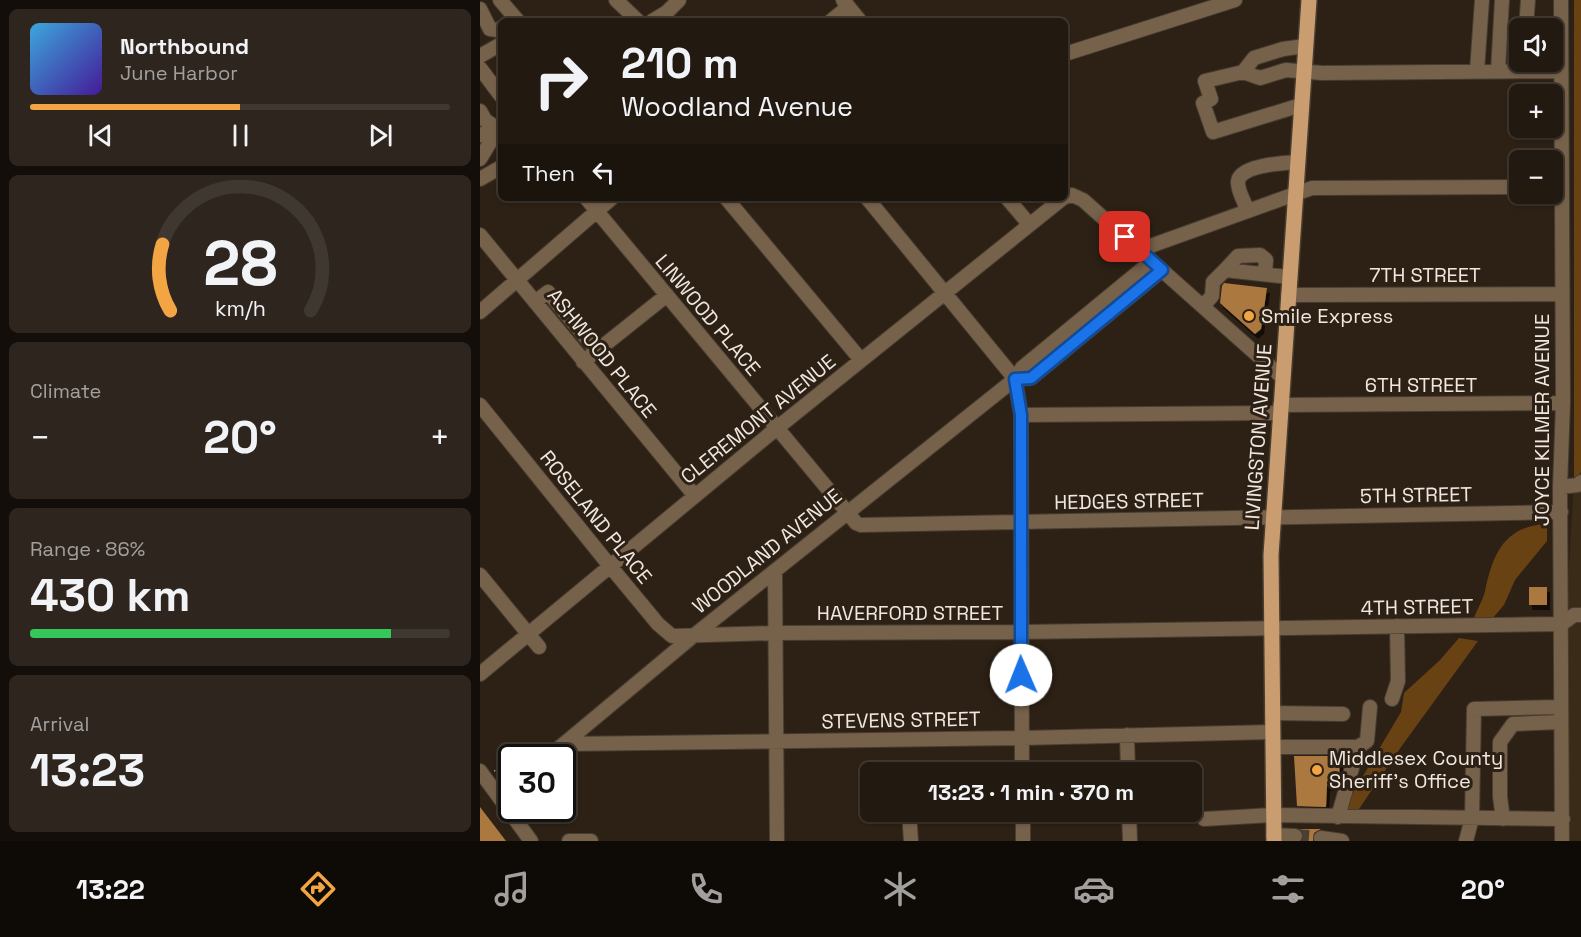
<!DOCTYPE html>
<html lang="en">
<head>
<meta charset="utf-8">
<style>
	:root { --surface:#221910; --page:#2e261e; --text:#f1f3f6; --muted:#a2a09f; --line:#3f3830; --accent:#f3a443 }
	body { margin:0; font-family:"Space Grotesk",sans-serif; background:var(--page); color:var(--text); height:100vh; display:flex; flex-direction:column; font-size:22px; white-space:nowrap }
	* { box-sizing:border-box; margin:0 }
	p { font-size:20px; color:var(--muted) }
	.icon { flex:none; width:33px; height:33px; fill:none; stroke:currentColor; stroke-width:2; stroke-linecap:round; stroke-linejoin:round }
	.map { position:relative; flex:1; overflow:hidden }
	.sheet { display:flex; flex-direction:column; gap:9px; padding:9px; background:#130e09; width:480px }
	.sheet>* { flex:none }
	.banner { position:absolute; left:18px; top:18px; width:570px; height:183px; border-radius:9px; box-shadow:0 2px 4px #0004,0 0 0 2px var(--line); background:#221910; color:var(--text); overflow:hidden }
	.tools { position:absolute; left:1029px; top:18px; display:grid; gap:12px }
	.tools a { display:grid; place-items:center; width:54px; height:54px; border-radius:9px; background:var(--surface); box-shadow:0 2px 4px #0004,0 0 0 2px var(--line); font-size:30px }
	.speed { position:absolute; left:18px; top:744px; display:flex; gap:12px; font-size:30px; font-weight:700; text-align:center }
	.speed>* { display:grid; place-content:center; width:78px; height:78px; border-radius:50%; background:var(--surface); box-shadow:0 2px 4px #0004,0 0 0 2px var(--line); line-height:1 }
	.speed .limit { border:3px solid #111; border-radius:9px; background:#fff; color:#111 }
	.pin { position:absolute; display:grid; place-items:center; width:51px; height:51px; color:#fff; margin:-26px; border-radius:12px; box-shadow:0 3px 9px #0006 }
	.me { position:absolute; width:66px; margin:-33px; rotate:359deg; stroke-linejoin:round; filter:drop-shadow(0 0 4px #0008) }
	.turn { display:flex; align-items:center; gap:21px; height:126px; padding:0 24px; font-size:27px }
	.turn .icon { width:78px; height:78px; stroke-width:2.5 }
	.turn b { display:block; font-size:42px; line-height:51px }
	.then { display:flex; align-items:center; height:57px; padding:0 24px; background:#0003; gap:12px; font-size:22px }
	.big { font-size:45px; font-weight:700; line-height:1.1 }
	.sheet .card { flex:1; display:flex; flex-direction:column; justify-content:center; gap:9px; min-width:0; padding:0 21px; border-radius:9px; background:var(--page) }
	.sheet .dial { align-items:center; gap:0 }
	.dial svg { height:156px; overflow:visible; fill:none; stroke:var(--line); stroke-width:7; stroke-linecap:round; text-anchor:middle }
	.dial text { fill:var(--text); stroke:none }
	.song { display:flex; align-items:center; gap:18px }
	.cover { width:72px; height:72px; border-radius:9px; background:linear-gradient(135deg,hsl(200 70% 55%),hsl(260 70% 35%)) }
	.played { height:6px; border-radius:3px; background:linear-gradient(90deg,var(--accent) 50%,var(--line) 50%) }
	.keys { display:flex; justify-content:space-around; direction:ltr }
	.heat { display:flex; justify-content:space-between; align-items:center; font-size:33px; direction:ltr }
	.charge { height:9px; border-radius:4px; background:linear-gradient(90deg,#34c759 86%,var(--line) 0) }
	.trip { position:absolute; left:380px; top:762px; width:342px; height:60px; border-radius:9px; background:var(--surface); box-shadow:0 2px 4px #0004,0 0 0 2px var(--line); font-weight:700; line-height:60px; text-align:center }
	.dock { display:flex; height:96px; justify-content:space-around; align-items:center; background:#0e0a06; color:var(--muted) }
	.dock .icon { width:42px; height:42px }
	.dock .active { color:var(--accent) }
	.dock b { font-size:27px; color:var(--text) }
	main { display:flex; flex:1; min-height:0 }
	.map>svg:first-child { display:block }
</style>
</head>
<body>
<main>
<section class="sheet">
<div class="card">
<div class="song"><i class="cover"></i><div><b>Northbound</b><p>June Harbor</p></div></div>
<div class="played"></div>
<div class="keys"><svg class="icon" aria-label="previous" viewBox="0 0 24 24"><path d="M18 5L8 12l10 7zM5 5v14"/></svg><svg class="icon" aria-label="pause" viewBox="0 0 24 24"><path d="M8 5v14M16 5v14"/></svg><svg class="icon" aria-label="next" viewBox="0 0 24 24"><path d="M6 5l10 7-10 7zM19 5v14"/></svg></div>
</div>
<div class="card dial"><svg viewBox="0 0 100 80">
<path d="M14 69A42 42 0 1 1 86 69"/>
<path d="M14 69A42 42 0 0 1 10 35" stroke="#f3a443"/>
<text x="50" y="56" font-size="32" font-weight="700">28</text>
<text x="50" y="72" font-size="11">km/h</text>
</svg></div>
<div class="card"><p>Climate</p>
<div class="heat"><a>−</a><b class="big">20°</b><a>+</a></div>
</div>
<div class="card"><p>Range · 86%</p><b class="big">430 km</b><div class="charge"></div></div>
<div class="card"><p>Arrival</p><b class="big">13:23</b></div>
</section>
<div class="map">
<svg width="1101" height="841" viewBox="0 0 1101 841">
	<defs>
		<filter id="shadow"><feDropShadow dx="3" dy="5" stdDeviation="0" flood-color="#0009"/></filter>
	</defs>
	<rect width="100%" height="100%" fill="#2d2115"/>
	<!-- built -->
	<path fill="#3a2a18" d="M1101 472V841H1082L1081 707 1094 481Z"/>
	<!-- green -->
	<path fill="#684213" d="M1094 0H1101V472L1094 481Z
		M1067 524V541L1035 580 1024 605 1012 619 994 618C997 609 1003 600 1005 591 1013 554 1024 526 1067 524Z
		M979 638 998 641 921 747 879 809 867 810 870 798 921 712 924 693 960 660Z"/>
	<!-- building -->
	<path fill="#ab7941" filter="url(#shadow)" d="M744 283 787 288 781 329 775 334 740 303 742 286Z
		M1049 587H1067V605H1049Z
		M814 756H860L859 782 857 786H847L846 807 817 806Z
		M0 807 26 841H0Z
		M820 829H841L834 833 833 841H822L824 836Z"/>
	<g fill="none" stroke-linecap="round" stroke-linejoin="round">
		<!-- minor-tunnel -->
		<path stroke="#4a3f33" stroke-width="14" stroke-dasharray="14 7" stroke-linecap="butt" d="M815 836 841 838"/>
		<!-- minor casing -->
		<g stroke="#483d31" stroke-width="16">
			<path id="minor" d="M20 0 38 21
				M136 0 158 21
				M363 0 380 21
				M1081 0 1083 403 1080 487 1082 841
				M0 9 10 29 17 30 21 28
				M172 21 187 12 199 0
				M351 21 368 7
				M1046 28 1048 0
				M825 46 803 49 774 58 763 72 780 78 806 70 842 73 1081 71
				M585 54 755 0
				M0 56 21 44
				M0 68 21 96
				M997 71 1002 0
				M1018 71 1022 0
				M763 72 725 81 731 99 723 103 733 132 821 105
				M0 111 5 120 18 129 21 125
				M0 135 18 129 0 159
				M0 179 21 167
				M585 197 592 195 603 200 802 377
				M106 198 367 512 376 523 381 525 1081 512
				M246 198 381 360
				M387 198 535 379 541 415 542 772
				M527 198 549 224
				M768 211C765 203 758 192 758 183 757 165 804 163 817 162
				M0 235 215 496
				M659 250 832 188 1040 187
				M745 270 758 256 780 255 786 260 785 274
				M808 295 1082 294
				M55 302 68 292 117 351
				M723 306 732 296 733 282 745 270 809 277
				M0 312 132 198
				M103 362 187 295
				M535 379 551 378 682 270
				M0 405 130 566 178 624 192 636 295 633 540 632 1082 624
				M800 405 1083 403
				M541 415 800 413
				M1080 487 1098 485 1101 482
				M295 572 297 841
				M0 575 59 647
				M1082 624 1094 615H1101
				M0 674 297 428 583 198
				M912 699 918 681 917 626
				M792 713 863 714
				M647 735 648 772
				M85 744 542 738 793 732
				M793 747H878L858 817
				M878 747 887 741 890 707
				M67 758 212 637 535 379 542 368 672 261
				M0 771 51 841
				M429 812 431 841
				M543 812V841
				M649 812 650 841
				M724 819 793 815 1083 819
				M1023 819 1020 797V742L1033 724 1080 722
				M793 835 815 836
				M841 838 862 841
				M89 841H111
				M986 841 992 818 994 709 1081 707"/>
		</g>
		<!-- major casing -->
		<g stroke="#483d31" stroke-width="18">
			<path id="major" d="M794 841 791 555 829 0"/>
		</g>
		<!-- path -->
		<path stroke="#968c82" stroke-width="1.5" stroke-dasharray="1.5 4.5" stroke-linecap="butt" d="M48 758 56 755
			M14 771 32 764"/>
		<!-- minor -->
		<use href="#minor" stroke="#76614b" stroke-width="14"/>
		<!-- major -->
		<use href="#major" stroke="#c99d6f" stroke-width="15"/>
	</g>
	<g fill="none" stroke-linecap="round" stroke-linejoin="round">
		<!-- route casing -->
		<g stroke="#114b97" stroke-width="15">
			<path id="route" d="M541 675V415L535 379 551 378 682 270 645 237"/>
		</g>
		<!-- route -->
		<use href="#route" stroke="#1a73e8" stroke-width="10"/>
	</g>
	<!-- markers -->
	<g fill="#f3a443" stroke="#2d2115" stroke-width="2">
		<circle cx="769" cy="316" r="6"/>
		<circle cx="837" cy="770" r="6"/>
	</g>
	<g text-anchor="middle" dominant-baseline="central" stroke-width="6" stroke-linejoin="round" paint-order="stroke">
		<!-- street labels -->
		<g font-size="20" fill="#f0e8e0" stroke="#2d2115">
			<text x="945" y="275">7TH STREET</text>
			<text transform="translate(228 315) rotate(50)">LINWOOD PLACE</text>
			<text transform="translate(122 353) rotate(51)">ASHWOOD PLACE</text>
			<text x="941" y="385">6TH STREET</text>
			<text transform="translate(278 419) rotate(-39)">CLEREMONT AVENUE</text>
			<text transform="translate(1062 420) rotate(-90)">JOYCE KILMER AVENUE</text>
			<text transform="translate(778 437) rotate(-86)">LIVINGSTON AVENUE</text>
			<text transform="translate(936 495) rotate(-1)">5TH STREET</text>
			<text transform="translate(649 501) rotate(-1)">HEDGES STREET</text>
			<text transform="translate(116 517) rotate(51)">ROSELAND PLACE</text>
			<text transform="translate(287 551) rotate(-39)">WOODLAND AVENUE</text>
			<text transform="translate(937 607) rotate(-1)">4TH STREET</text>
			<text x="430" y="613">HAVERFORD STREET</text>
			<text transform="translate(421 720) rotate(-1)">STEVENS STREET</text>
		</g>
		<!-- poi labels -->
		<g font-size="20" fill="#f0e8e0" stroke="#2d2115" text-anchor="start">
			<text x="781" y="316">Smile Express</text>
			<text x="849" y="758">Middlesex County<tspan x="849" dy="23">Sheriff's Office</tspan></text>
		</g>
	</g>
</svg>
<div class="tools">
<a><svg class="icon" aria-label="sound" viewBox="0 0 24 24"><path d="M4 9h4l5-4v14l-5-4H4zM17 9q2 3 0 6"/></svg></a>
<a>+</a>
<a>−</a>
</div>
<div class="speed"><div class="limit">30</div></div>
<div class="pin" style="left:645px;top:237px;background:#d93025"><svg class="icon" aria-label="arrive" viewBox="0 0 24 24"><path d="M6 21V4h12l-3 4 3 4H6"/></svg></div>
<svg class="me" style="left:541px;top:675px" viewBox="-20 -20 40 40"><circle r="19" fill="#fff"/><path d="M0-13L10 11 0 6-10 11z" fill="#1a73e8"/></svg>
<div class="trip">13:23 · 1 min · 370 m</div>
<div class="banner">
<div class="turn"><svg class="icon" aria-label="right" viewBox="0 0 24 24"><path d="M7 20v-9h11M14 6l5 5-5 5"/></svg><div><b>210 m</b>Woodland Avenue</div></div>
<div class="then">Then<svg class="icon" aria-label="left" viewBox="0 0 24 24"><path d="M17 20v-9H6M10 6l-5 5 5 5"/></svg></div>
</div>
</div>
</main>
<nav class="dock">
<b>13:22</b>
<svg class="icon active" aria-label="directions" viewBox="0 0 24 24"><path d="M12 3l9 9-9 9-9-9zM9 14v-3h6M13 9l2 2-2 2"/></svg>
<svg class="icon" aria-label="music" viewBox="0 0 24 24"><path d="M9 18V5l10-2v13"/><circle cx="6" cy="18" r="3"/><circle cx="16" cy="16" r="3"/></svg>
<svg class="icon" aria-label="phone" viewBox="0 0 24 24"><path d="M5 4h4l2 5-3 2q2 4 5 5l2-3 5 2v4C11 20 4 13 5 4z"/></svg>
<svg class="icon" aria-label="climate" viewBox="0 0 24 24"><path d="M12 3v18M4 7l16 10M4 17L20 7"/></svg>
<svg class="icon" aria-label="car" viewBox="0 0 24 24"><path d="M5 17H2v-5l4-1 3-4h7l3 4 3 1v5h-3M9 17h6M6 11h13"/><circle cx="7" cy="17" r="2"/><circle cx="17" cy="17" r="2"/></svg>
<svg class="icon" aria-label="filters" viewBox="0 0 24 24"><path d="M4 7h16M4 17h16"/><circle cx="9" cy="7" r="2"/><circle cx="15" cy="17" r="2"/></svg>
<b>20°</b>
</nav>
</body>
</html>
